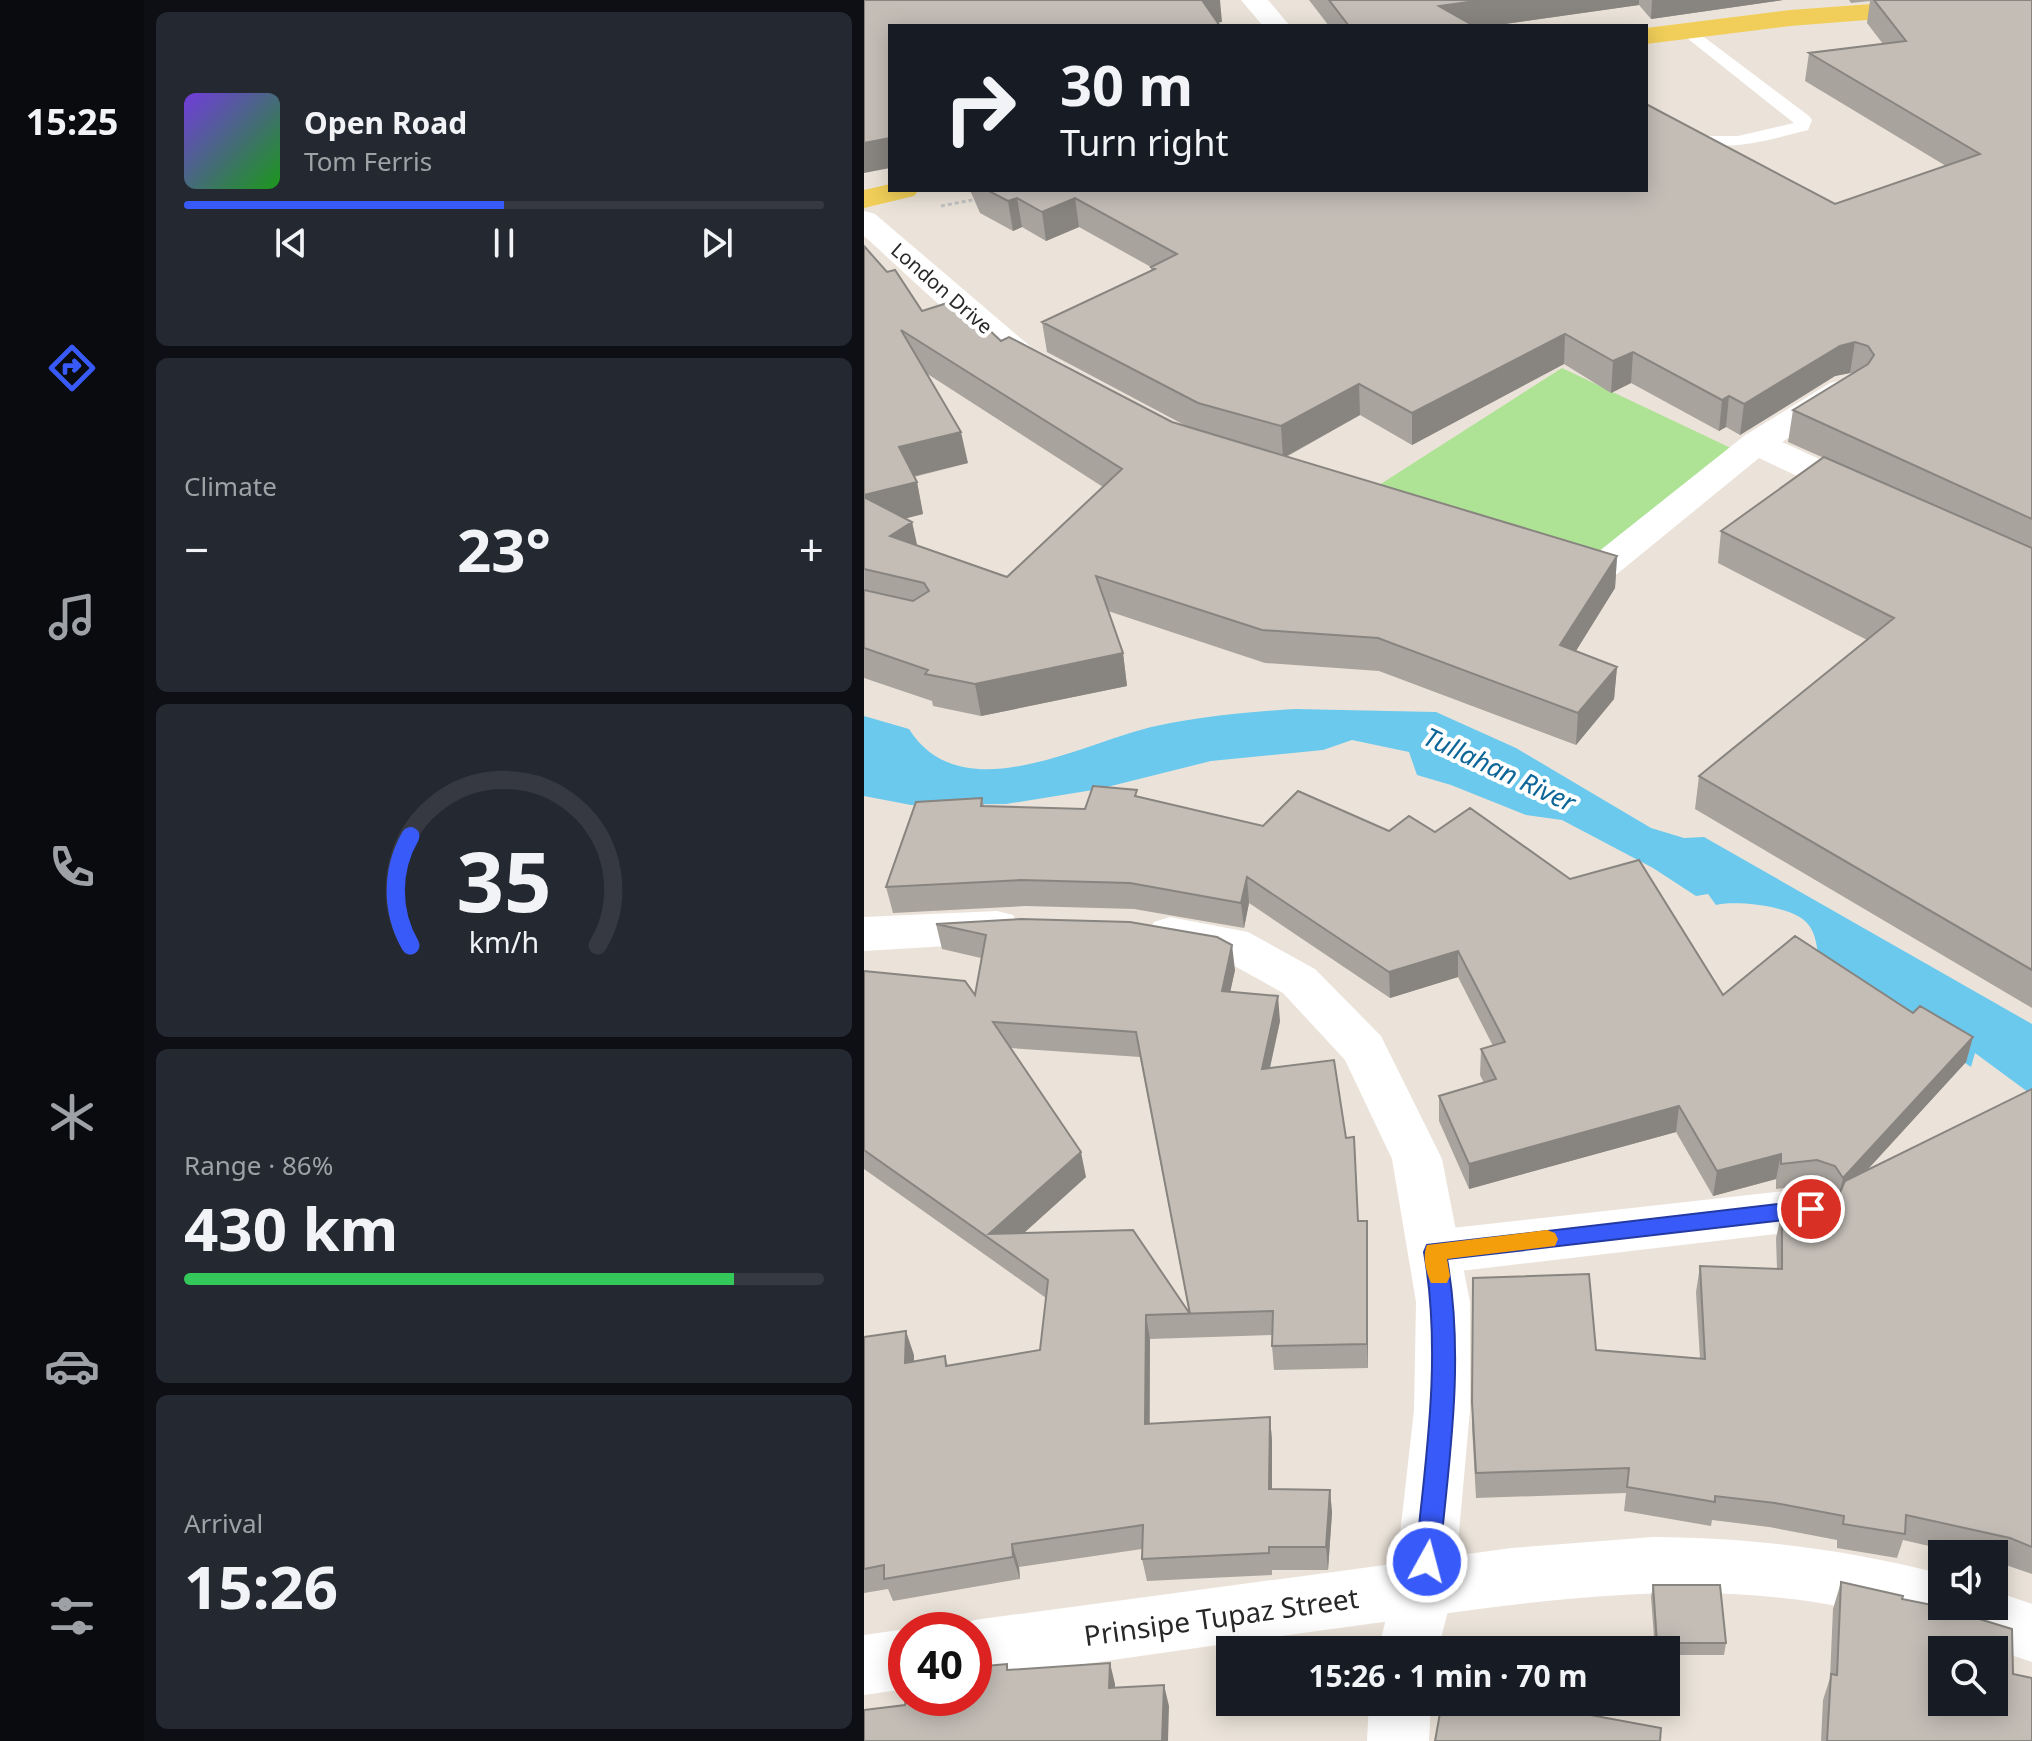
<!DOCTYPE html>
<html lang="en">
<head>
<meta charset="utf-8">
<style>
	:root { --surface:#171b24; --page:#242831; --text:#f1f3f6; --muted:#9ea1a6; --line:#363941; --accent:#385af9 }
	body { margin:0; font-family:"Noto Sans",sans-serif; background:var(--page); color:var(--text); height:100vh; display:flex; flex-direction:column; font-size:30px; white-space:nowrap }
	* { box-sizing:border-box; margin:0 }
	p { font-size:26px; color:var(--muted) }
	.icon { flex:none; width:44px; height:44px; fill:none; stroke:currentColor; stroke-width:2; stroke-linecap:round; stroke-linejoin:round }
	.map { position:relative; flex:1; overflow:hidden }
	.sheet { display:flex; flex-direction:column; gap:12px; padding:12px; background:#0d0f14; width:720px }
	.sheet>* { flex:none }
	.hud { position:absolute; left:24px; top:24px; width:760px; height:168px; border-radius:0px; box-shadow:0 4px 20px #0003; background:#171b24; color:var(--text); overflow:hidden }
	.buttons { position:absolute; left:1064px; top:1540px; display:grid; gap:16px }
	.buttons a { display:grid; place-items:center; width:80px; height:80px; border-radius:0px; background:var(--surface); box-shadow:0 4px 20px #0003; font-size:40px }
	.speed { position:absolute; left:24px; top:1612px; display:flex; gap:16px; font-size:40px; font-weight:700; text-align:center }
	.speed>* { display:grid; place-content:center; width:104px; height:104px; border-radius:50%; background:var(--surface); box-shadow:0 4px 20px #0003; line-height:1 }
	.speed .limit { border:12px solid #d22; background:#fff; color:#111 }
	.pin { position:absolute; display:grid; place-items:center; width:68px; height:68px; color:#fff; margin:-34px; border:4px solid #fff; border-radius:50%; box-shadow:0 2px 8px #0007 }
	.me { position:absolute; width:88px; margin:-44px; rotate:7deg; stroke-linejoin:round; filter:drop-shadow(0 0 6px #0008) }
	.turn { display:flex; align-items:center; gap:28px; height:168px; padding:0 40px; font-size:36px }
	.turn .icon { width:104px; height:104px; stroke-width:2.5 }
	.turn b { display:block; font-size:56px; line-height:68px }
	.big { font-size:60px; font-weight:700; line-height:1.1 }
	.sheet .tile { flex:1; display:flex; flex-direction:column; justify-content:center; gap:12px; min-width:0; padding:0 28px; border-radius:12px; background:var(--page) }
	.sheet .dial { align-items:center; gap:0 }
	.dial svg { height:208px; overflow:visible; fill:none; stroke:var(--line); stroke-width:7; stroke-linecap:round; text-anchor:middle }
	.dial text { fill:var(--text); stroke:none }
	.song { display:flex; align-items:center; gap:24px }
	.cover { width:96px; height:96px; border-radius:12px; background:linear-gradient(135deg,hsl(260 70% 55%),hsl(120 70% 35%)) }
	.played { height:8px; border-radius:4px; background:linear-gradient(90deg,var(--accent) 50%,var(--line) 50%) }
	.keys { display:flex; justify-content:space-around; direction:ltr }
	.heat { display:flex; justify-content:space-between; align-items:center; font-size:44px; direction:ltr }
	.charge { height:12px; border-radius:6px; background:linear-gradient(90deg,#34c759 86%,var(--line) 0) }
	.trip { position:absolute; left:352px; top:1636px; width:464px; height:80px; border-radius:0px; background:var(--surface); box-shadow:0 4px 20px #0003; font-weight:700; line-height:80px; text-align:center }
	main { display:flex; flex:1; min-height:0 }
	.menu { display:flex; flex-direction:column; width:144px; justify-content:space-around; align-items:center; background:#090b0e; color:var(--muted) }
	.menu .icon { width:56px; height:56px }
	.menu .on { color:var(--accent) }
	.menu b { font-size:36px; color:var(--text) }
	.map>svg:first-child { display:block }
</style>
</head>
<body>
<main>
<nav class="menu">
<b>15:25</b>
<svg class="icon on" aria-label="directions" viewBox="0 0 24 24"><path d="M12 3l9 9-9 9-9-9zM9 14v-3h6M13 9l2 2-2 2"/></svg>
<svg class="icon" aria-label="music" viewBox="0 0 24 24"><path d="M9 18V5l10-2v13"/><circle cx="6" cy="18" r="3"/><circle cx="16" cy="16" r="3"/></svg>
<svg class="icon" aria-label="phone" viewBox="0 0 24 24"><path d="M5 4h4l2 5-3 2q2 4 5 5l2-3 5 2v4C11 20 4 13 5 4z"/></svg>
<svg class="icon" aria-label="climate" viewBox="0 0 24 24"><path d="M12 3v18M4 7l16 10M4 17L20 7"/></svg>
<svg class="icon" aria-label="car" viewBox="0 0 24 24"><path d="M5 17H2v-5l4-1 3-4h7l3 4 3 1v5h-3M9 17h6M6 11h13"/><circle cx="7" cy="17" r="2"/><circle cx="17" cy="17" r="2"/></svg>
<svg class="icon" aria-label="filters" viewBox="0 0 24 24"><path d="M4 7h16M4 17h16"/><circle cx="9" cy="7" r="2"/><circle cx="15" cy="17" r="2"/></svg>
</nav>
<section class="sheet">
<div class="tile">
<div class="song"><i class="cover"></i><div><b>Open Road</b><p>Tom Ferris</p></div></div>
<div class="played"></div>
<div class="keys"><svg class="icon" aria-label="previous" viewBox="0 0 24 24"><path d="M18 5L8 12l10 7zM5 5v14"/></svg><svg class="icon" aria-label="pause" viewBox="0 0 24 24"><path d="M8 5v14M16 5v14"/></svg><svg class="icon" aria-label="next" viewBox="0 0 24 24"><path d="M6 5l10 7-10 7zM19 5v14"/></svg></div>
</div>
<div class="tile"><p>Climate</p>
<div class="heat"><a>−</a><b class="big">23°</b><a>+</a></div>
</div>
<div class="tile dial"><svg viewBox="0 0 100 80">
<path d="M14 69A42 42 0 1 1 86 69"/>
<path d="M14 69A42 42 0 0 1 14 27" stroke="#385af9"/>
<text x="50" y="56" font-size="32" font-weight="700">35</text>
<text x="50" y="72" font-size="11">km/h</text>
</svg></div>
<div class="tile"><p>Range · 86%</p><b class="big">430 km</b><div class="charge"></div></div>
<div class="tile"><p>Arrival</p><b class="big">15:26</b></div>
</section>
<div class="map">
<svg width="1168" height="1741" viewBox="0 0 1168 1741">
	<rect width="100%" height="100%" fill="#ebe3d9"/>
	<!-- green -->
	<path fill="#aee295" d="M698 368 871 450 742 562 512 487Z"/>
	<!-- water -->
	<path fill="#6bc9ee" d="M431 709 572 712 652 748 787 828 820 838 840 837 1168 1024V1095L1111 1053 1107 1067 955 963C953 949 953 933 942 922 928 906 871 900 852 905L844 894 832 896 789 868 698 820 662 815 587 785 553 775 545 752 488 740 459 750 347 761 235 789 142 804 47 805 0 796V716L45 729C98 813 219 742 292 726 338 716 384 712 431 709Z"/>
	<g fill="none" stroke-linecap="round" stroke-linejoin="round">
		<!-- path -->
		<path stroke="#c3c3c3" stroke-width="3" stroke-dasharray="4 3" stroke-linecap="butt" d="M77 206 113 199 107 190"/>
		<!-- lane -->
		<path fill="#fff" fill-rule="evenodd" d="M824 25 945 116 948 120 944 130C878 147 843 158 782 119V106L844 136H874L930 123 818 34 816 30Z"/>
		<!-- street -->
		<path fill="#fff" fill-rule="evenodd" d="M0 211 11 214 167 347 200 364 205 371 200 378C155 389 37 268 0 236Z
			M978 380 990 383 995 390 990 397 918 442 1012 485 1017 493 1012 501 999 504 986 501 895 458 753 574C734 579 692 570 680 553L686 545 699 542 734 552 880 436 966 383Z
			M947 1188 965 1194 973 1209 965 1224 947 1230 570 1274 552 1267 544 1252 552 1237 570 1230Z
			M789 1537C891 1538 979 1549 1078 1574V1606H1130V1591L1168 1604V1662C1089 1636 1011 1609 928 1599 789 1582 650 1604 512 1623 378 1641 244 1661 110 1680V1630H88L110 1620 648 1548Z
			M42 1629V1689L0 1695V1635Z"/>
		<!-- secondary -->
		<path fill="#fff" fill-rule="evenodd" d="M377 0H404L426 26H399Z
			M133 911 149 915 156 927 149 939 133 943 0 951V917Z
			M306 917 384 932 451 969 517 1036 578 1159 606 1302V1410L590 1588 574 1650H514L530 1588 550 1410 552 1302 528 1159 481 1060 419 993 358 959 290 946 283 934 290 922Z
			M505 1702H567L565 1741H503Z"/>
		<!-- primary -->
		<path fill="#f0ce59" fill-rule="evenodd" d="M1063 0H1168V7L926 26 782 44V28L926 10Z
			M26 184V190H55L50 196 0 208V190Z"/>
	</g>
	<!-- wall -->
	<path fill="#a8a39d" fill-rule="evenodd" d="M445 0H919L787 19 775 5 627 26H465Z
		M985 0H1168V1008L831 809 835 776 1003 640 854 563 857 531 960 458 924 442 929 410 988 374 986 373 971 376 876 435 862 427 855 431 767 383 747 393 700 364 548 445 496 415 422 457 753 556 751 588 712 651 753 667 750 699 712 745 515 671 401 663 244 611 259 653 263 686 117 716 69 706 68 701 0 678V246L58 311 137 341 308 422 324 427 183 352 178 322 287 271V267L215 227 182 241 158 227 149 231 116 213 106 190H782L971 204 1082 166 941 81 945 53 1019 44 1003 23 1006 1 987 3ZM62 373 239 487 143 577 53 545 48 522 41 518 59 514 53 482 50 477 104 463Z
		M274 797 399 826 571 832 859 995 1049 1013 1109 1037 1102 1062 1004 1169 1168 1089V1574L1130 1561V1554H1100L1039 1540 1033 1558 973 1548V1540L905 1527 848 1520 847 1526 760 1511 762 1493 612 1498 608 1427 609 1278 732 1350 836 1359 832 1292 836 1266 913 1269 912 1238 918 1212 972 1201 966 1191 948 1185 912 1189V1179L849 1196 812 1132 605 1189 575 1121V1096L620 1083 616 1075 617 1049 629 1046 594 977 526 998 385 903 380 928 270 909 162 906 29 913 22 887 118 798 120 806 221 809Z
		M72 924 371 970 366 992 416 1021 406 1068 494 1221 504 1245V1368L410 1370 408 1346V1335L286 1339V1424L406 1417 408 1441V1489L466 1490 468 1513 464 1570H408V1575L283 1581 278 1559V1549L155 1567 156 1579 29 1601 24 1589 0 1593V1337L50 1355V1362L81 1356 84 1366 176 1350 182 1298 0 1169V971L111 995 117 958 78 949ZM146 1048 276 1057 325 1312 160 1233 222 1177Z
		M977 1582 1038 1599 1149 1674 1168 1741H957L959 1700 966 1678 969 1609Z
		M789 1585 862 1643 860 1655H802V1650H791L787 1597Z"/>
	<!-- shaded-wall -->
	<path fill="#88847f" d="M336 0H356L358 22 338 25Z
		M619 0H775V5L627 26H575V6Z
		M788 0H919L787 19Z
		M26 138V168L0 173V143Z
		M153 198 158 227 149 231 144 201Z
		M211 198 215 227 182 241 178 212Z
		M701 334 700 364 548 445V413Z
		M991 342 986 373 971 376 876 435 880 404 976 346Z
		M769 352 767 383 747 393 749 361Z
		M495 384 496 415 419 458 417 426Z
		M865 396 862 427 855 431 858 400Z
		M97 432 104 463 42 478 35 447Z
		M53 482 59 514 5 528 0 509V495Z
		M48 522 55 554 26 536Z
		M753 556 751 588 695 678 696 645Z
		M259 653 263 686 117 716 111 684Z
		M753 667 750 699 712 745 714 713Z
		M383 877 385 903 380 928 377 903Z
		M368 945 371 970 361 1016 358 991Z
		M594 951V977L526 998 525 972Z
		M414 996 416 1021 400 1094 398 1069Z
		M1109 1037 1102 1062 973 1203 979 1178Z
		M815 1106 812 1132 605 1189V1164Z
		M217 1152 222 1177 141 1250 125 1234Z
		M917 1154 912 1179 849 1196 853 1171Z
		M503 1221 504 1245V1368L503 1344Z
		M282 1315 286 1339 285 1448 281 1424Z
		M42 1331 50 1355 49 1387 41 1363Z
		M406 1417 408 1441V1512L405 1489Z
		M466 1490 468 1513 464 1570 462 1547Z
		M148 1544 155 1567 156 1579 149 1557Z
		M246 1663 251 1684V1709L245 1688Z
		M300 1685 305 1706 304 1741H298Z"/>
	<!-- building -->
	<path fill="#c3bdb6" stroke="#88847f" stroke-width="2" fill-rule="evenodd" d="M0 0H338L356 26H26V138L0 143Z
		M465 0H619L575 6 610 26H485Z
		M1010 0H1168V519L929 410 1004 364 1010 355 1004 346 991 342 976 346 880 404 865 396 858 400 769 352 749 361 701 334 548 413 495 384 417 426 334 403 178 322 291 269 287 267 313 254 211 198 178 212 153 198 144 201 123 190H782V104L971 204 1116 154 945 53 1042 41Z
		M0 246 23 272 31 270 58 311 93 300 137 341 145 337 308 422 753 556 696 645 753 667 714 713 514 638 398 630 232 576 259 653 111 684 61 674 64 670 0 648V590L49 601 65 591 60 583 0 569V497L48 522 26 536 143 577 258 469 37 330 97 432 35 447 53 482 0 495Z
		M960 457 1168 548V970L835 776 1030 618 857 531Z
		M229 786 273 790 271 796 399 826 434 791 525 831 545 816 571 832 606 808 706 879 775 860 859 995 931 936 1049 1013 1056 1006 1109 1037 979 1178 971 1166 953 1160 917 1164V1154L853 1171 815 1106 605 1164 575 1096 632 1079 617 1049 641 1042 594 951 525 972 383 877 377 903 266 883 157 880 22 887 52 802 118 798 117 806 221 809Z
		M157 919 266 922 353 937 368 945 358 991 414 996 398 1069 470 1060 482 1138 490 1137 494 1221H503V1344L408 1346 409 1311 282 1315 281 1424 406 1417 405 1489 466 1490 462 1547H405V1553L278 1559 279 1525 148 1544 149 1557 20 1579V1565L0 1569V1337L42 1331 41 1363 81 1356 82 1366 176 1350 184 1280 0 1150V971L101 981 111 995 122 935 72 924ZM129 1022 272 1032 326 1314 269 1230 125 1234 217 1152Z
		M1168 1089V1547L1146 1538 1042 1515 1041 1534 979 1524 980 1516 911 1503 851 1496V1502L763 1487 765 1468 612 1473 608 1402 609 1278 725 1274 732 1350 841 1359 836 1266 918 1269V1212L972 1201 981 1181Z
		M977 1582 1039 1596 1038 1599 1073 1606 1148 1629 1149 1674 1168 1678V1741H963L967 1674 973 1675ZM1078 1650H1130V1702H1078Z
		M789 1585H856L862 1643H793Z
		M246 1663 245 1688 300 1685 298 1741H0V1710L41 1705 42 1697 110 1698V1667L143 1664V1670Z
		M578 1702H656L797 1728 796 1741H571Z"/>
	<!-- route -->
	<path fill="#385af9" stroke="#243aa2" stroke-width="2" d="M947 1200 957 1209 947 1217 583 1259C601 1359 585 1462 575 1562L572 1570 563 1573 555 1570 551 1562C562 1458 578 1355 560 1252L563 1245Z"/>
	<!-- slow -->
	<path fill="#f59e0b" d="M683 1230 691 1233 694 1239 691 1246 583 1259 586 1276 583 1283H567C562 1272 558 1256 563 1245Z"/>
	<g text-anchor="middle" dominant-baseline="central" stroke-width="8" stroke-linejoin="round" paint-order="stroke">
		<!-- far-street labels -->
		<g font-size="20" fill="#282828" stroke="#fff">
			<text transform="translate(78 288) rotate(41)">London Drive</text>
		</g>
		<!-- water labels -->
		<g font-size="26" font-style="italic" fill="#0d6697" stroke="#fff">
			<text transform="translate(636 769) rotate(25)">Tullahan River</text>
		</g>
		<!-- near-street labels -->
		<g font-size="28" fill="#282828" stroke="#fff">
			<text transform="translate(357 1616) rotate(-8)">Prinsipe Tupaz Street</text>
		</g>
	</g>
</svg>
<div class="buttons">
<a><svg class="icon" aria-label="sound" viewBox="0 0 24 24"><path d="M4 9h4l5-4v14l-5-4H4zM17 9q2 3 0 6"/></svg></a>
<a><svg class="icon" aria-label="search" viewBox="0 0 24 24"><circle cx="10" cy="10" r="6"/><path d="M15 15l6 6"/></svg></a>
</div>
<div class="speed"><div class="limit">40</div></div>
<div class="pin" style="left:947px;top:1209px;background:#d93025"><svg class="icon" aria-label="arrive" viewBox="0 0 24 24"><path d="M6 21V4h12l-3 4 3 4H6"/></svg></div>
<svg class="me" style="left:563px;top:1562px" viewBox="-20 -20 40 40"><circle r="17" fill="#385af9" stroke="#fff" stroke-width="3"/><path d="M0-11L8 9 0 5-8 9z" fill="#fff"/></svg>
<div class="trip">15:26 · 1 min · 70 m</div>
<div class="hud">
<div class="turn"><svg class="icon" aria-label="right" viewBox="0 0 24 24"><path d="M7 20v-9h11M14 6l5 5-5 5"/></svg><div><b>30 m</b>Turn right</div></div>
</div>
</div>
</main>
</body>
</html>
